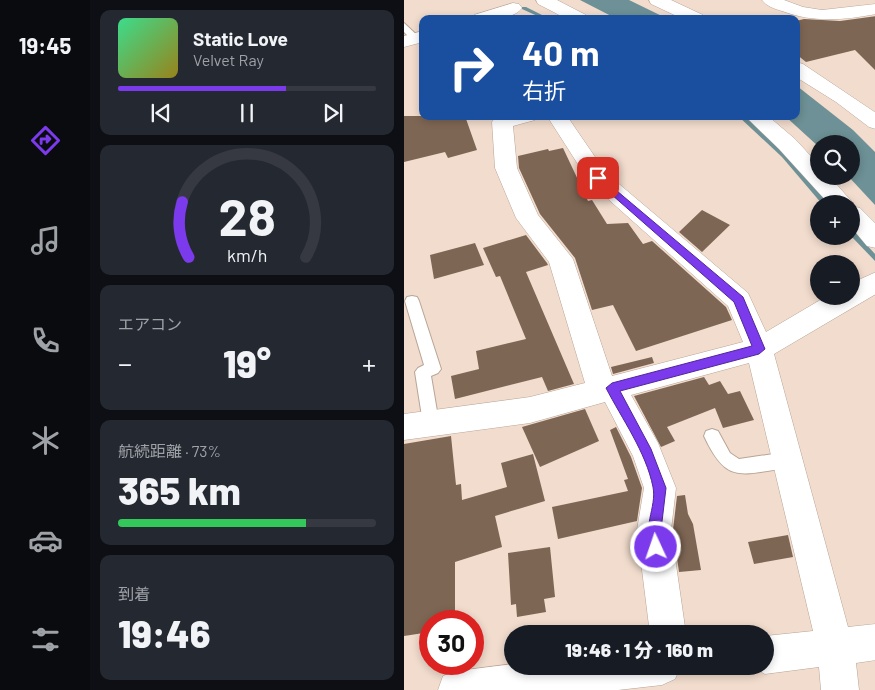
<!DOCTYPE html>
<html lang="ja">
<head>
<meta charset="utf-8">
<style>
	:root { --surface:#171b24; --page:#242831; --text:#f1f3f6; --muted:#9ea1a6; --line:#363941; --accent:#7c3aed }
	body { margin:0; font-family:Barlow,"Noto Sans JP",sans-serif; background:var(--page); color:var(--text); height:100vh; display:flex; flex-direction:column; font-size:19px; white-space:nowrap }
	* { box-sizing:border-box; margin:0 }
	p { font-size:16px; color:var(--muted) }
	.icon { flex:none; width:28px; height:28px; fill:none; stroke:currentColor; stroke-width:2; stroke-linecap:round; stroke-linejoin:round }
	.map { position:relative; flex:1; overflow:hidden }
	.sheet { display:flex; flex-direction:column; gap:10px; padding:10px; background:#0d0f14; width:314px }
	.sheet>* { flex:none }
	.hud { position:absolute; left:15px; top:15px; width:381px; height:105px; border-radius:10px; box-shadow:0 2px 8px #0003; background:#1a4fa0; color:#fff; overflow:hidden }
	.buttons { position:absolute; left:406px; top:135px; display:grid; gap:10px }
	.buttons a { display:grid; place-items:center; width:50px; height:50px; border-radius:50%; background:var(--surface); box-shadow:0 2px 8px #0003; font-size:25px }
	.speed { position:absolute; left:15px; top:610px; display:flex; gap:10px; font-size:25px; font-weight:700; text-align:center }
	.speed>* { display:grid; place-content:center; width:65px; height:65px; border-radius:50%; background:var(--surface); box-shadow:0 2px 8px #0003; line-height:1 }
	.speed .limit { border:8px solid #d22; background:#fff; color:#111 }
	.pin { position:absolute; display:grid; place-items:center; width:42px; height:42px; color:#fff; margin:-21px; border-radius:10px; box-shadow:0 2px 8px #0006 }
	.me { position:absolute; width:55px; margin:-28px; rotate:357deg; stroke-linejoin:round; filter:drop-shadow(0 0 4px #0008) }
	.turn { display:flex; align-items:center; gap:18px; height:105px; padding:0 20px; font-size:22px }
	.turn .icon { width:65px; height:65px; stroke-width:2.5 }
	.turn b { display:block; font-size:35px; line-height:42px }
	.big { font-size:38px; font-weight:800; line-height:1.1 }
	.sheet .tile { flex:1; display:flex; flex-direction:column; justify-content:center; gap:8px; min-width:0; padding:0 18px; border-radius:10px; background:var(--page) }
	.sheet .dial { align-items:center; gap:0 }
	.dial svg { height:130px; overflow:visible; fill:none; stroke:var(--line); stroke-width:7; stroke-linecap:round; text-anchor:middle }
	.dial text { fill:var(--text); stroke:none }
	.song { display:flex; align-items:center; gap:15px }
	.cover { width:60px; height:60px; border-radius:8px; background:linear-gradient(135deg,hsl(150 70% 55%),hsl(50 70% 35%)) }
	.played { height:5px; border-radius:2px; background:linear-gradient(90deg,var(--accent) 65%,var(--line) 65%) }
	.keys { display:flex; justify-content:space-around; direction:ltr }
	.heat { display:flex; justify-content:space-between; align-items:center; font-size:28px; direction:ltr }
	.charge { height:8px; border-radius:4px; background:linear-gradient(90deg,#34c759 73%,var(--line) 0) }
	.trip { position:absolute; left:100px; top:625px; width:270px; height:50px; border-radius:25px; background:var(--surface); box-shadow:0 2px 8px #0003; font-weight:800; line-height:50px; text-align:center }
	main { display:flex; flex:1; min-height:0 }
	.tab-bar { display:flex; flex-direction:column; width:90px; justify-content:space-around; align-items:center; background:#090b0e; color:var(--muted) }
	.tab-bar .icon { width:35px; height:35px }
	.tab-bar .active { color:var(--accent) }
	.tab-bar b { font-size:22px; color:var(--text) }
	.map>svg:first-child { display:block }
</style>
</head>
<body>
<main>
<nav class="tab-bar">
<b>19:45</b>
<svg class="icon active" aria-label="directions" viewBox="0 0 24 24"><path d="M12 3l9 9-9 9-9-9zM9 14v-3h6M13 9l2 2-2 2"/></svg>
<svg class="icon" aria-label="music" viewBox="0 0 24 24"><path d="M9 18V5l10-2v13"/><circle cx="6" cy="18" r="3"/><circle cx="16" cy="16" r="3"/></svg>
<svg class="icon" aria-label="phone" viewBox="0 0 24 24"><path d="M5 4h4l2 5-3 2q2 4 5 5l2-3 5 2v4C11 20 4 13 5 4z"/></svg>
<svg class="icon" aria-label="climate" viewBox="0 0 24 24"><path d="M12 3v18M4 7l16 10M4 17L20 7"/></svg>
<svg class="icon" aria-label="car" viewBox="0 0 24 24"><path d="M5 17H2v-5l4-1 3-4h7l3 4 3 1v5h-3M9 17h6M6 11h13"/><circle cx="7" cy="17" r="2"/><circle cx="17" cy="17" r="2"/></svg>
<svg class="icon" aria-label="filters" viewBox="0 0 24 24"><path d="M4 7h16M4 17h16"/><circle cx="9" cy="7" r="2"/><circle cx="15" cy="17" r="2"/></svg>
</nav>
<section class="sheet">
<div class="tile">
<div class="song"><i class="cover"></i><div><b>Static Love</b><p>Velvet Ray</p></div></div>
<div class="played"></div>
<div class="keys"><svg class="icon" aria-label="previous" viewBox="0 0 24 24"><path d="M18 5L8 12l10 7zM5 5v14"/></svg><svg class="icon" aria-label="pause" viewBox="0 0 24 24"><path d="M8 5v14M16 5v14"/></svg><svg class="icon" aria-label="next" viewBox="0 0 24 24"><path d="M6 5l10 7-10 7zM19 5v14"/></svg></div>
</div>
<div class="tile dial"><svg viewBox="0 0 100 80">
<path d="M14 69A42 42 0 1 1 86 69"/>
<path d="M14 69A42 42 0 0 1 10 35" stroke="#7c3aed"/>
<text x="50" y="56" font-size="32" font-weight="700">28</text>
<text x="50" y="72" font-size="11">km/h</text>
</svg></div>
<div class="tile"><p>エアコン</p>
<div class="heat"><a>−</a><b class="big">19°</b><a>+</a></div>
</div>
<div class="tile"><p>航続距離 · 73%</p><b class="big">365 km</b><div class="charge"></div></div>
<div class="tile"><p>到着</p><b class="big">19:46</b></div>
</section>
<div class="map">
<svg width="472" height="690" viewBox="0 0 472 690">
	<rect width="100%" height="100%" fill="#f1dccd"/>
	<!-- water -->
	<path fill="#6d9196" d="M176 0H225L264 19H213Z
		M393 86 449 130 471 152V205L444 176H448V144H415V147L381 116H392Z"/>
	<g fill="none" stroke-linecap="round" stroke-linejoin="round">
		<!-- stream -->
		<path fill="#6d9196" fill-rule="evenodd" d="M118 7H122L146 19H140L118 9Z
			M334 116H341L382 155 425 204H418L378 157Z
			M448 231H450L472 255V262L447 236Z"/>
	</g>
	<!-- building -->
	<path fill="#7e6654" d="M472 16V71L451 50 402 62 392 54V21L400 19 436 21Z
		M0 116H61L73 150 44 158 41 152 0 162Z
		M159 148 184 201 188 200 203 224 224 223 239 244 248 241 322 307 328 320 232 351 209 305 188 310 171 258 136 214 115 168 114 156 144 149 145 151Z
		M298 210 326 225 298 252 275 232Z
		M122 235 143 263 144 265 122 272 170 384 144 391 138 377 51 399 47 376 75 369 72 351 122 339 96 276 92 277 79 248Z
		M71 243 80 265 30 279 26 255Z
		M248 357 250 363 209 374 207 367Z
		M300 377 305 385 316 381 324 394 336 391 350 420 319 428 311 408 263 427 271 441 257 447 230 396Z
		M181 409 195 441 136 467 118 427Z
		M212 427 227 457 238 488 233 521 154 539 148 507 224 491 220 480 224 479 206 430Z
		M47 436 52 485 57 484 58 500 103 487 97 463 129 454 141 501 91 516 98 547 51 562V621H26V632L0 636V444Z
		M281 495 284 514 289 524 297 570 275 572 269 530 273 496Z
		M384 535 389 557 350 564 344 542Z
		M146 547 151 597 140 599 142 612 113 617 112 604 107 605 104 553Z"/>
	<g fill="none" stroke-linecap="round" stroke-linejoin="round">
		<!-- service casing -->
		<g stroke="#b8a596" stroke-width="2">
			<path id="service" d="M0 23 15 37V41H9L0 32Z
				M8 296 13 297 15 301 37 369 34 373 27 376 35 423 33 428 27 430 21 428 19 423 11 372 14 368 20 365 1 301 3 297Z
				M308 429 314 431 326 453 335 459 383 452 389 455 391 460 389 465 383 468C336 474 323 485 300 436L302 431Z"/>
		</g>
		<!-- minor casing -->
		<g stroke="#b8a596" stroke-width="1">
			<path id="minor" d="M132 0H153L182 15 185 19H163L134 4Z
				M245 0H267L299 15 302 19H279L247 4Z
				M358 0H380L399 7 418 10 472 4V14C439 20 410 23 378 11 371 9 362 6 358 0Z
				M109 3 115 4 118 8C108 21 82 19 67 19L70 15Z
				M19 31V42L0 47V36Z
				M392 62 399 64 472 113V129L465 127 432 102 392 77Z
				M96 116H134L131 120 109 126 113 168 134 215 169 259 208 376 339 342 324 306 186 183 143 116H163L202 173 344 293 362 332 423 296H448V283L472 272V294L370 354 444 627 472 624V660L452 663 455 690H417L415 667 361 674 347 666H361V636L409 631 345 363 227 395 254 443 272 488 267 530 282 634H246L233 530 240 488 229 456 201 402 126 423 0 440V414L126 397 181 383 145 262 112 218 91 168 88 122 91 118Z
				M341 116H364L391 139 415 165V176H425L450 204 448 206 456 208 472 224V248L463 246 448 228V204H425L375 149Z
				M109 664V666H277L271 679 258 685 214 690H34L39 676 53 671Z"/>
		</g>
		<!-- service -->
		<use href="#service" fill="#fff" fill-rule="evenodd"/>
		<!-- minor -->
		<use href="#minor" fill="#fff" fill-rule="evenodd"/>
	</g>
	<!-- route -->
	<path fill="#7c3aed" stroke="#51269a" d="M194 175 339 297 361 349 355 354 216 391 247 449 262 488 257 530 259 547 257 552 252 554 248 552C237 528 253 508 249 487 242 452 218 419 202 388L208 383 348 346 330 302 191 180 189 178Z"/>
</svg>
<div class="buttons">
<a><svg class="icon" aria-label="search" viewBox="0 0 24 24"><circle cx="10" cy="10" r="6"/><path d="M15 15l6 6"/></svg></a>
<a>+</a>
<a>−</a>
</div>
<div class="speed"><div class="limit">30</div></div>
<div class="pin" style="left:194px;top:178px;background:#d93025"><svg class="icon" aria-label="arrive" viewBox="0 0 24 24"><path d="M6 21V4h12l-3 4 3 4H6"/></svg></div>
<svg class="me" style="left:252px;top:547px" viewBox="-20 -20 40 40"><circle r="17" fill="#7c3aed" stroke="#fff" stroke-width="3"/><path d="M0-11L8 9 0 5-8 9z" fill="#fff"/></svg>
<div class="trip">19:46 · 1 分 · 160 m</div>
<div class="hud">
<div class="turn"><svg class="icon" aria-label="right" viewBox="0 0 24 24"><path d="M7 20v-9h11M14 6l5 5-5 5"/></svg><div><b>40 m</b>右折</div></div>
</div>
</div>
</main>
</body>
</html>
